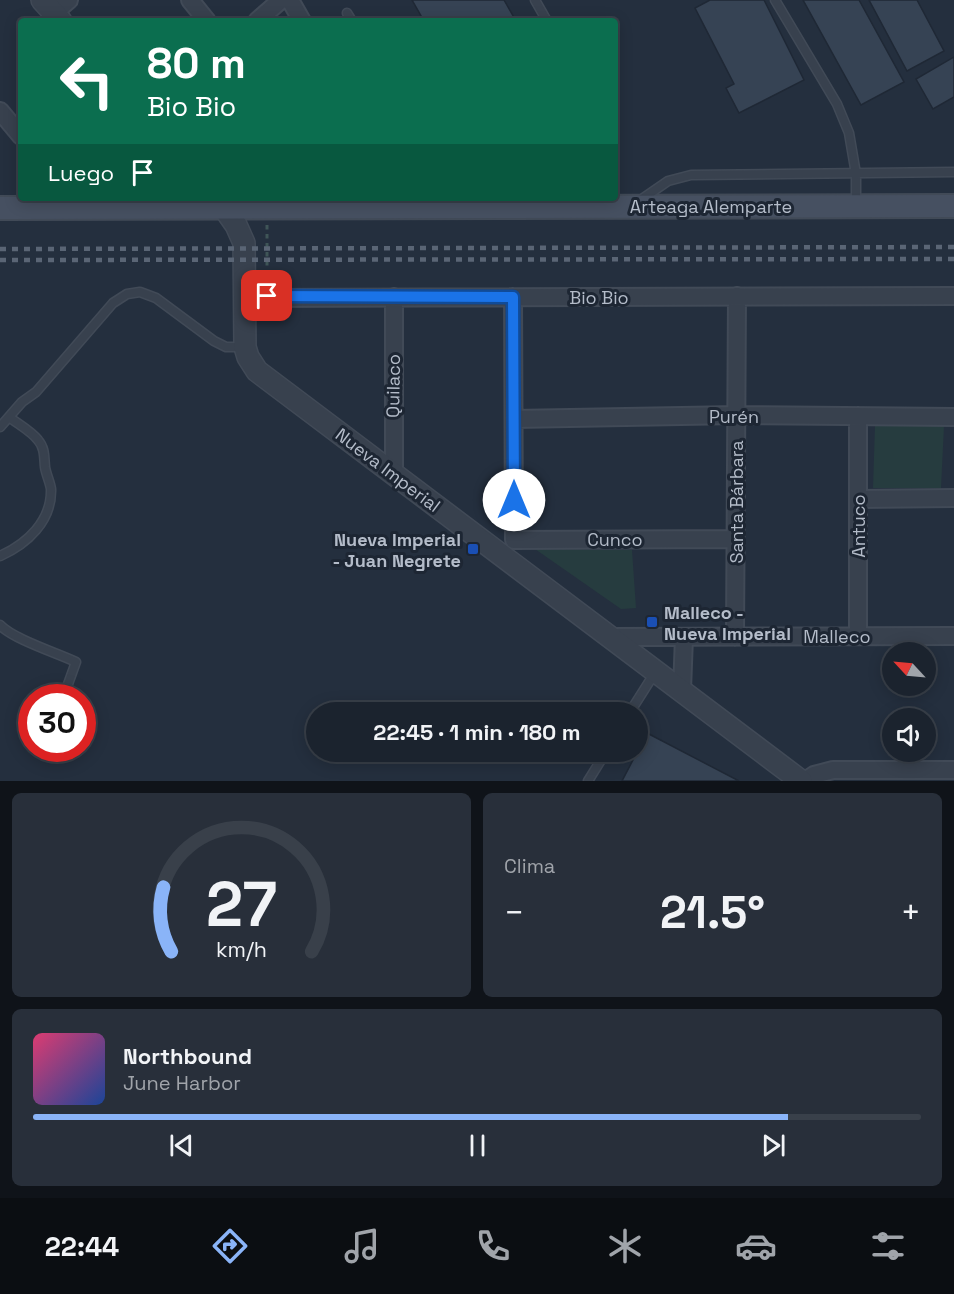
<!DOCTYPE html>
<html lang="es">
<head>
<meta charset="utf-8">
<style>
	:root { --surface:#1b232e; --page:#282f3a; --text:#f1f3f6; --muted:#a0a4aa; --line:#39404a; --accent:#8ab4f8 }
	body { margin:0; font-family:"Space Grotesk",sans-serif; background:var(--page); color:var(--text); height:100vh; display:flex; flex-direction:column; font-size:22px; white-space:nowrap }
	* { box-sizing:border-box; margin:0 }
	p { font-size:20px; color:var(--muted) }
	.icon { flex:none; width:33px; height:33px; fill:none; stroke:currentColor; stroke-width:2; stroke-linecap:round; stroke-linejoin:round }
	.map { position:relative; height:781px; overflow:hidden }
	.sheet { display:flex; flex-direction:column; gap:12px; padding:12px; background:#0f1319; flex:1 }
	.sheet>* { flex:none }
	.top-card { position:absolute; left:18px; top:18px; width:600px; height:183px; border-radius:6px; box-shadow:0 3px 15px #0003,0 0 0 2px var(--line); background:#0b6e4f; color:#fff; overflow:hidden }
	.needle { width:39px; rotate:296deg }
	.buttons { position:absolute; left:882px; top:642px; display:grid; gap:12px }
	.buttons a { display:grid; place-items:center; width:54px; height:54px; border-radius:50%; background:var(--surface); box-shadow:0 3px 15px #0003,0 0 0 2px var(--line); font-size:30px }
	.speed { position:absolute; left:18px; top:684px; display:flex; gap:12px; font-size:30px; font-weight:700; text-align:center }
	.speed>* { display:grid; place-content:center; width:78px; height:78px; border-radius:50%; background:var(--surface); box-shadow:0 3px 15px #0003,0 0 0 2px var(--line); line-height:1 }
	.speed .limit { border:9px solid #d22; background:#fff; color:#111 }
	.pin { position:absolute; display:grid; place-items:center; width:51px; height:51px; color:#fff; margin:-26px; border-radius:12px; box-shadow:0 3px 9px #0006 }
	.me { position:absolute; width:66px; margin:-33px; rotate:0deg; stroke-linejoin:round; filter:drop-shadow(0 0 4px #0008) }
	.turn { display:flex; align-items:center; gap:21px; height:126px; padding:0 30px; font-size:27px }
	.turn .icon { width:78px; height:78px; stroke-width:2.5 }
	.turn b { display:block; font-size:42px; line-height:51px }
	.then { display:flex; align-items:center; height:57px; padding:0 30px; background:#0003; gap:12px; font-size:22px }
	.big { font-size:45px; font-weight:700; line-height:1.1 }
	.sheet .card { flex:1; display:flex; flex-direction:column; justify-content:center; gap:9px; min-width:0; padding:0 21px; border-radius:9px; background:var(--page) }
	.sheet .dial { align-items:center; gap:0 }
	.dial svg { height:156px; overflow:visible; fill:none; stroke:var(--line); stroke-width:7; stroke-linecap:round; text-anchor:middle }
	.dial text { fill:var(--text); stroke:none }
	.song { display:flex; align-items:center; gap:18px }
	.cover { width:72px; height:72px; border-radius:9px; background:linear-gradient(135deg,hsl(340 70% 55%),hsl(220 70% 35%)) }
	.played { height:6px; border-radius:3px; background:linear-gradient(90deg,var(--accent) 85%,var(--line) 85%) }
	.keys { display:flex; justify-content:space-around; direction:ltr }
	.heat { display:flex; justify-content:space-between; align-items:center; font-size:33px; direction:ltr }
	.sheet .tiles { flex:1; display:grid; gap:12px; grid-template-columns:1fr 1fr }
	.card:last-child { grid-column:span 2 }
	.trip { position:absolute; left:306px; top:702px; width:342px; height:60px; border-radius:30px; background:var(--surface); box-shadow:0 3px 15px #0003,0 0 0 2px var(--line); font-weight:700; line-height:60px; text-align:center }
	.tabs { display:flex; height:96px; justify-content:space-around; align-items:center; background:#0b0e12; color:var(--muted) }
	.tabs .icon { width:42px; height:42px }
	.tabs .active { color:var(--accent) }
	.tabs b { font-size:27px; color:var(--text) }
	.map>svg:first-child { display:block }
</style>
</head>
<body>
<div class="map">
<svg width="954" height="781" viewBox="0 0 954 781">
	<rect width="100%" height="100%" fill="#242f3e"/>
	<!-- green -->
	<path fill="#263c3f" d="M875 425 944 426 941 488H873Z
		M535 549 632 550 636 608 621 609Z"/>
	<!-- building -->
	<path fill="#364354" stroke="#1f2835" stroke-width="1.5" d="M412 0H504L516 21H424Z
		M710 0H764L804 80 739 113 726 88 734 84 695 8Z
		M803 0H859L904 82 861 105Z
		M869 0H917L944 51 907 71Z
		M954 57V97L933 109 916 79Z
		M647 733 739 781H622Z"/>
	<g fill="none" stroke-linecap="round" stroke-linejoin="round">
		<!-- service casing -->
		<g stroke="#414a57" stroke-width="11">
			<path id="service" d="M535 0 547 21
				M775 0 837 104 849 133 856 174V206
				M347 13 352 21
				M639 201 668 181 691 175 954 172
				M0 427 22 402 36 392 113 303 127 294 140 292 156 298 214 341 226 347H245
				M0 556C27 544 52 521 51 489 50 482 46 474 45 467 44 457 45 448 38 440 31 431 18 424 9 417
				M0 625C13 639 57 653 76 662L63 698
				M630 712 656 671
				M588 781 606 752"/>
		</g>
		<!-- minor casing -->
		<g stroke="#414a57" stroke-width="20">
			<path id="minor" d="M190 0 207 21
				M290 0 302 21
				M54 13 69 0
				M257 21 281 0
				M0 111 21 136
				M513 297 514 540
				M245 298 954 296
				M514 419 737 415 954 417
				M394 474V297
				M858 499 954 498
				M514 540 736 539
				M858 636V416
				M610 637 954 636
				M735 637 737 296
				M682 690 684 637
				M805 781 814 775 833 770H954"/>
		</g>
		<!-- tertiary casing -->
		<g stroke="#414a57" stroke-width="24">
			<path id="tertiary" d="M42 0 61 21
				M217 198 236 225 244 243 245 347 248 357 257 371 801 781"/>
		</g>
		<!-- secondary casing -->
		<g stroke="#414a57" stroke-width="26">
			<path id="secondary" d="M0 208 954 206"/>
		</g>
		<!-- path -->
		<path stroke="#3f5557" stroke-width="3" stroke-dasharray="4.5 4.5" stroke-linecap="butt" d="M267 225V281"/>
		<!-- service -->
		<use href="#service" stroke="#38414e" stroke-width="8"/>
		<!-- minor -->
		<use href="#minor" stroke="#38414e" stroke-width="16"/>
		<!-- tertiary -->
		<use href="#tertiary" stroke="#38414e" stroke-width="21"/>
		<!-- secondary -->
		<use href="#secondary" stroke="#465061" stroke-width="22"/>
		<!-- rail -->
		<path stroke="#5a6575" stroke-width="4.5" stroke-dasharray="6 6" stroke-linecap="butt" d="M0 249 954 247
			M0 260 954 259"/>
	</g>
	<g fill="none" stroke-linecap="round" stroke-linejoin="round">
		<!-- route casing -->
		<g stroke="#114b97" stroke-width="15">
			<path id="route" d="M267 296 513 297 514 500"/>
		</g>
		<!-- route -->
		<use href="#route" stroke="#1a73e8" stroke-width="10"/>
	</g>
	<!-- markers -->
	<g fill="#1a4fb4" stroke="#1d2633" stroke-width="2">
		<rect x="467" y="543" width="12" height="12" rx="3"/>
		<rect x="646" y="616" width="12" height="12" rx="3"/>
	</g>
	<g text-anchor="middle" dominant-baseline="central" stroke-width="6" stroke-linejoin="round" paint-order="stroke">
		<!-- street labels -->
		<g font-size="18" fill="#b4bcc9" stroke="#1d2633">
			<text x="711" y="206">Arteaga Alemparte</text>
			<text x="599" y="297">Bio Bio</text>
			<text transform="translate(393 386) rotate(-89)">Quilaco</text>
			<text x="734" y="416">Purén</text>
			<text transform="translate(388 470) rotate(37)">Nueva Imperial</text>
			<text transform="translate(736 502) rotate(-90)">Santa Bárbara</text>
			<text transform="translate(858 526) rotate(-90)">Antuco</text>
			<text x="615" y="539">Cunco</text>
			<text x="837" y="636">Malleco</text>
		</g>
		<!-- poi labels -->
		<g font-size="18" font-weight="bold" fill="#b4bcc9" stroke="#1d2633" text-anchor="end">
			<text x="461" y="539">Nueva Imperial<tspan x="461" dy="21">- Juan Negrete</tspan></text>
			<text x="664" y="612" text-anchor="start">Malleco -<tspan x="664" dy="21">Nueva Imperial</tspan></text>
		</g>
	</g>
</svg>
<div class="buttons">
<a><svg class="needle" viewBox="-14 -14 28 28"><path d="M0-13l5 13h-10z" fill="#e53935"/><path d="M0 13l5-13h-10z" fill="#a0a4aa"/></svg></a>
<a><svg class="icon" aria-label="sound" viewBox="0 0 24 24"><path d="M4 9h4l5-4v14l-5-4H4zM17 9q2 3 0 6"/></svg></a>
</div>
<div class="speed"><div class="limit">30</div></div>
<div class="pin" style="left:267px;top:296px;background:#d93025"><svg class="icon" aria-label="arrive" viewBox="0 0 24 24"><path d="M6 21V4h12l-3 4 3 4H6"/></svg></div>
<svg class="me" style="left:514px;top:500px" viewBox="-20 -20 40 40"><circle r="19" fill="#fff"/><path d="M0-13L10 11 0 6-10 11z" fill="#1a73e8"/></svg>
<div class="trip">22:45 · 1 min · 180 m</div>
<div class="top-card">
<div class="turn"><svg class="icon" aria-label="left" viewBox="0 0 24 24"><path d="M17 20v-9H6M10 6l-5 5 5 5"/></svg><div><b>80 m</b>Bio Bio</div></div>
<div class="then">Luego<svg class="icon" aria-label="arrive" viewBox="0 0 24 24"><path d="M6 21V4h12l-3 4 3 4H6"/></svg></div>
</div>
</div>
<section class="sheet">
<div class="tiles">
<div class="card dial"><svg viewBox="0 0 100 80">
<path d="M14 69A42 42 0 1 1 86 69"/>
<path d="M14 69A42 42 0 0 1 10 36" stroke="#8ab4f8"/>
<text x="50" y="56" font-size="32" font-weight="700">27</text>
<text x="50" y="72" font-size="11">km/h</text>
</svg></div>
<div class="card"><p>Clima</p>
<div class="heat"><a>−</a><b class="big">21.5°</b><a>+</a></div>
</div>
<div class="card">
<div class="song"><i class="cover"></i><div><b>Northbound</b><p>June Harbor</p></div></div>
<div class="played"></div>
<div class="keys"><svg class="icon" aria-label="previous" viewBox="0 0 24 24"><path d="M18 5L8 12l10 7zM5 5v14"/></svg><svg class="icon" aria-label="pause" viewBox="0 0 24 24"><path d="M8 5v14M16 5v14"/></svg><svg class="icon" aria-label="next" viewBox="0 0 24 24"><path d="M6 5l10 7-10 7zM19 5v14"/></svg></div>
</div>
</div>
</section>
<nav class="tabs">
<b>22:44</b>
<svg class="icon active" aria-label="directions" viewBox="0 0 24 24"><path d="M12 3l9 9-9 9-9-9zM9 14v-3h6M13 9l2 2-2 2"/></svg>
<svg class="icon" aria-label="music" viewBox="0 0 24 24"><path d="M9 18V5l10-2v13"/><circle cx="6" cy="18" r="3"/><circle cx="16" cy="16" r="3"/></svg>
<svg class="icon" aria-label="phone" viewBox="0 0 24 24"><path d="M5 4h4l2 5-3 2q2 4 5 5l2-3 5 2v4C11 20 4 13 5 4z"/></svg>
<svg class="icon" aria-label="climate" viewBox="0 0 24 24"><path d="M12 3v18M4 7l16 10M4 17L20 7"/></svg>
<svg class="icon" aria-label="car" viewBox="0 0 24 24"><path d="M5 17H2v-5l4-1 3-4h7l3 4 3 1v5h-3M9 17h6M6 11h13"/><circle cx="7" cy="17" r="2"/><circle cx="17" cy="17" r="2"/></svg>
<svg class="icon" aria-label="filters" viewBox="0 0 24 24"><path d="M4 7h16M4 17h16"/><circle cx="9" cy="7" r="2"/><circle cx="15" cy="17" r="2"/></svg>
</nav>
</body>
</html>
